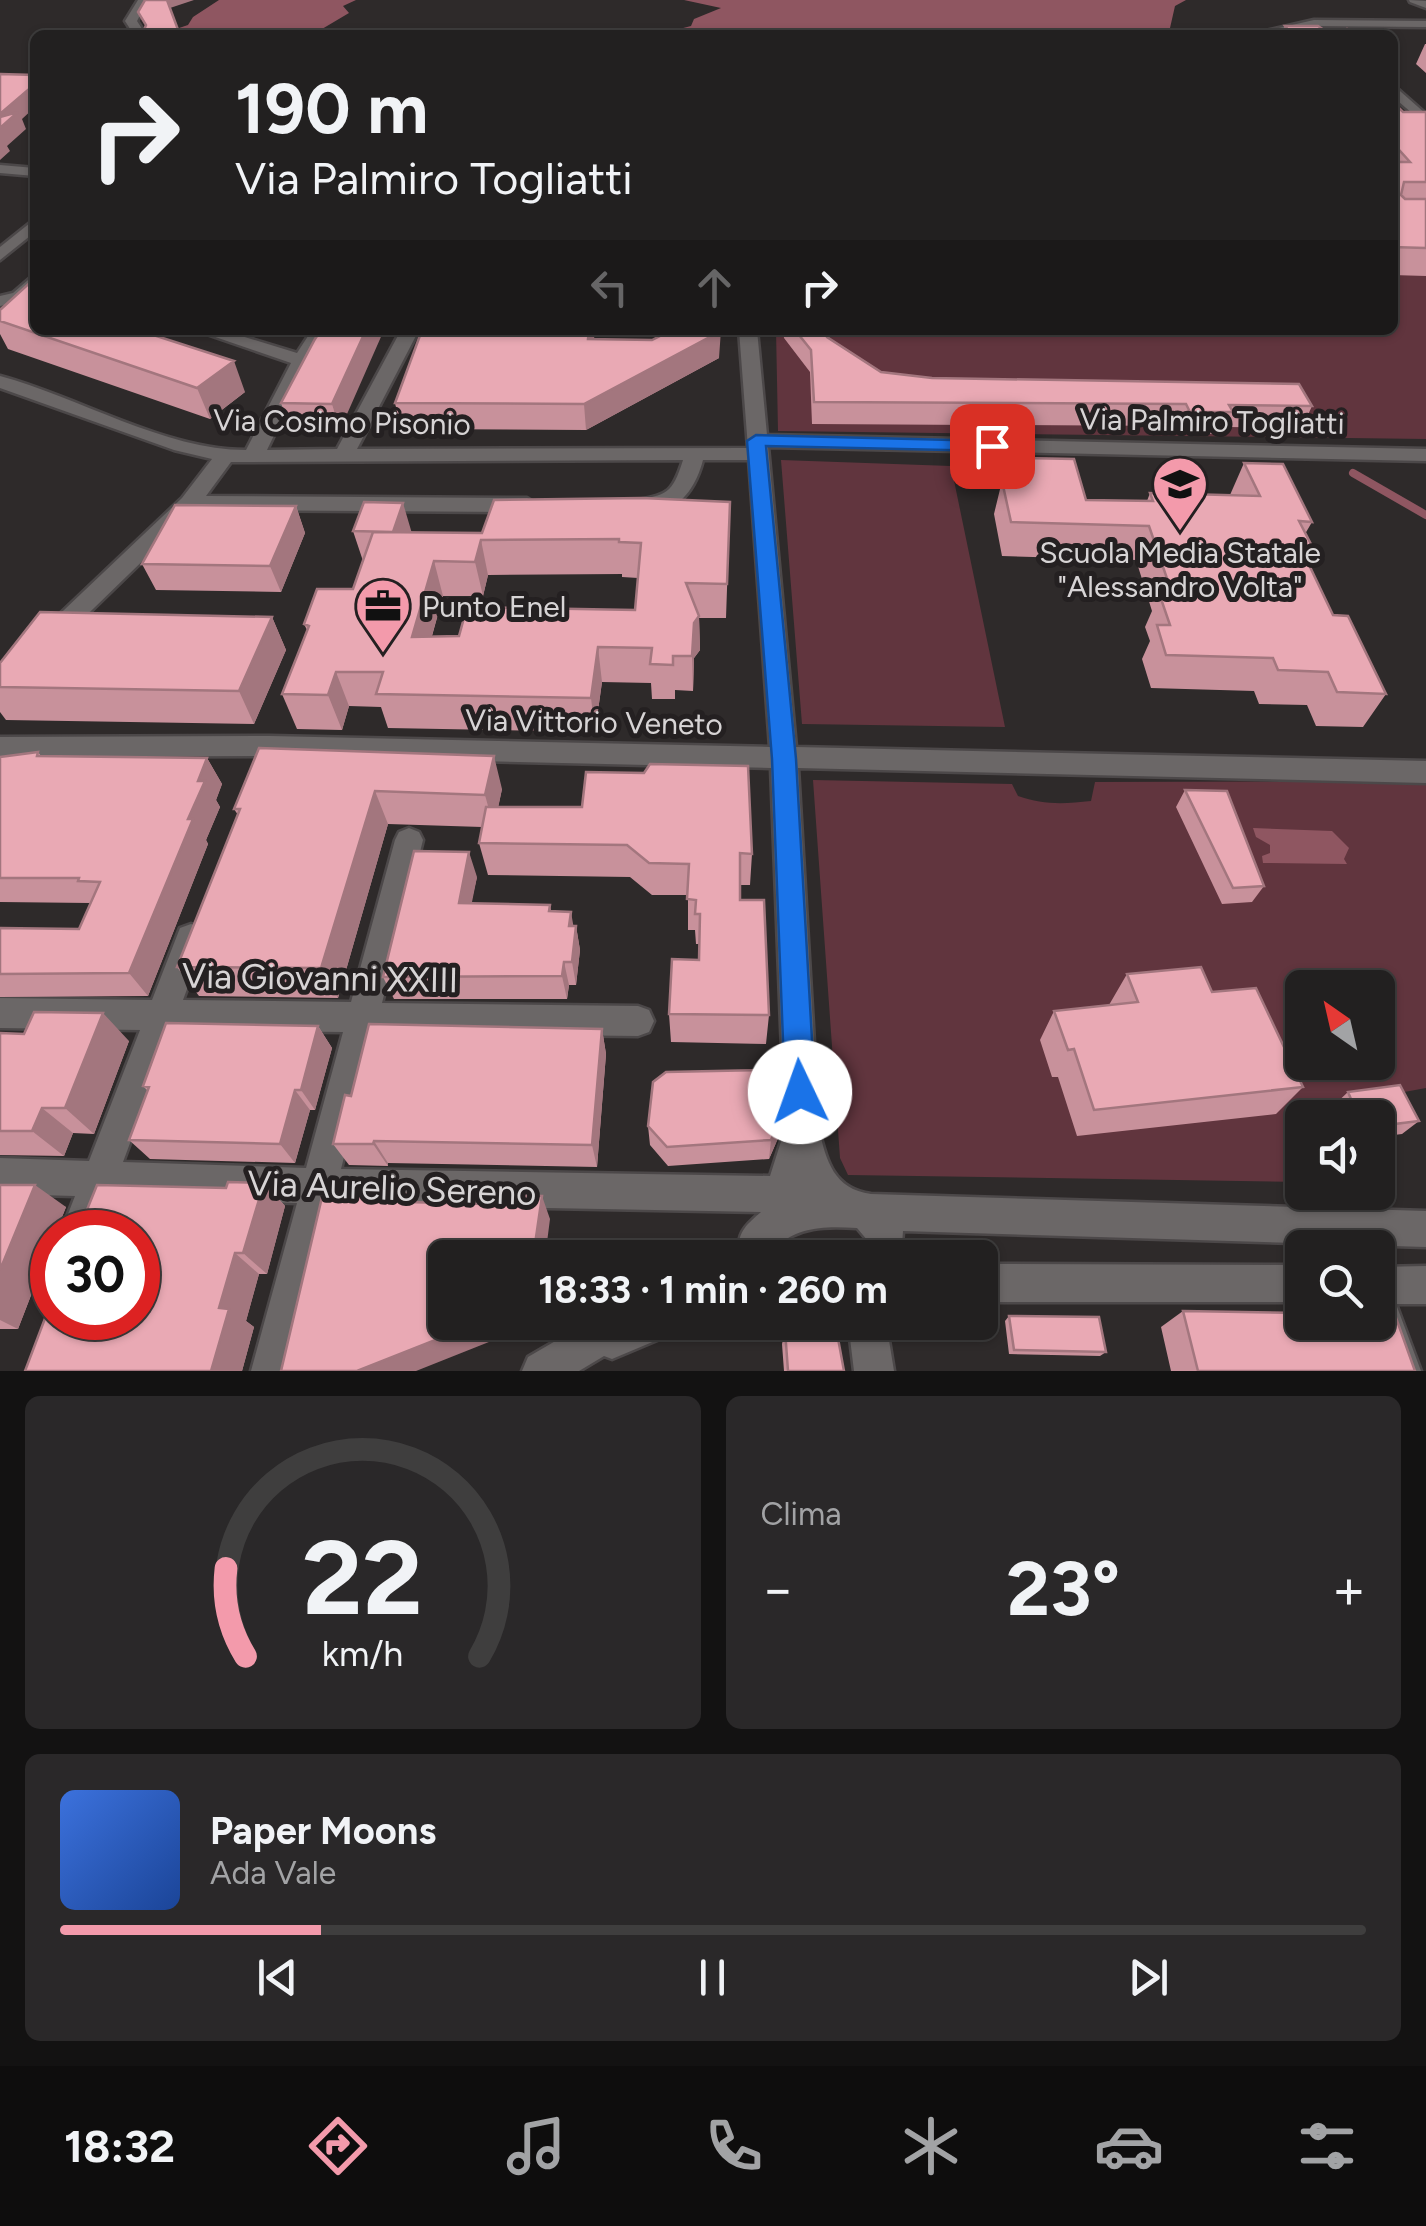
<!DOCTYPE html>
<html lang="it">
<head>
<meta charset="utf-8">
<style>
	:root { --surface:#222020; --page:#2a2829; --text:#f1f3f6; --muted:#a2a3a5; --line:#3f3e3e; --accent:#f39aab }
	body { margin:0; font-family:Figtree,sans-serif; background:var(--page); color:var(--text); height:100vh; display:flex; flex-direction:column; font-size:38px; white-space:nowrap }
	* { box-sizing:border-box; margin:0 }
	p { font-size:32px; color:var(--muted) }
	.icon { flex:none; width:55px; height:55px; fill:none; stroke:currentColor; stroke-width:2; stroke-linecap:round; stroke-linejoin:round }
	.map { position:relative; height:1371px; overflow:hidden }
	.drawer { display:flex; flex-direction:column; gap:25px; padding:25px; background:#131212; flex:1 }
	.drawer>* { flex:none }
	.banner { position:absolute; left:30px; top:30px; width:1368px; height:305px; border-radius:15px; box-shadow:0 2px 8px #0004,0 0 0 2px var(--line); background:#222020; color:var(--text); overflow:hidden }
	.needle { width:65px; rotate:326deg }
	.fabs { position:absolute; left:1285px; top:970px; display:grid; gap:20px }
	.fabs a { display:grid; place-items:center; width:110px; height:110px; border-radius:15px; background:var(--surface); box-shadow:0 2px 8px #0004,0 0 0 2px var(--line); font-size:50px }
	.speed { position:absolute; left:30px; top:1210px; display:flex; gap:20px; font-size:50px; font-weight:700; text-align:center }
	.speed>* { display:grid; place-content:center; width:130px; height:130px; border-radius:50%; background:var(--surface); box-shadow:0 2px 8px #0004,0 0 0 2px var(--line); line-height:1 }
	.speed .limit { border:15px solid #d22; background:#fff; color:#111 }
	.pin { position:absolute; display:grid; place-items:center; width:85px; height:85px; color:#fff; margin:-42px; border-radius:20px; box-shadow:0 5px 15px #0006 }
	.me { position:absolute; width:110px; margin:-55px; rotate:357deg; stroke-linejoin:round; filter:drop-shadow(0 0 8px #0008) }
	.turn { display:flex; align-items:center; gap:35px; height:210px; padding:0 40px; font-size:45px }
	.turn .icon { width:130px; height:130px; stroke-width:2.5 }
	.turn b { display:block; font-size:70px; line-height:85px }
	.lanes { display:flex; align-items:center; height:95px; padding:0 40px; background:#0003; justify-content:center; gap:50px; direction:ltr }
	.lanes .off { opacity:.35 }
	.big { font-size:75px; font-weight:700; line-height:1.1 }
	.drawer .tile { flex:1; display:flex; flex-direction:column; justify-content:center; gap:15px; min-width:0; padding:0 35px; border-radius:15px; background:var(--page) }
	.drawer .dial { align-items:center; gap:0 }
	.dial svg { height:260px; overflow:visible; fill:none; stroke:var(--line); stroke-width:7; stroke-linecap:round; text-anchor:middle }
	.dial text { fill:var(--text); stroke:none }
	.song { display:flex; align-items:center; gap:30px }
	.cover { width:120px; height:120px; border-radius:15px; background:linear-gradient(135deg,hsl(220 70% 55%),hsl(220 70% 35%)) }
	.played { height:10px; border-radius:5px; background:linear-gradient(90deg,var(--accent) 20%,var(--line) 20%) }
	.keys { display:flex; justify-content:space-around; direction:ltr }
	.heat { display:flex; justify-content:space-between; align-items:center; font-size:55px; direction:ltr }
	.drawer .tiles { flex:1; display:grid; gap:25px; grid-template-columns:1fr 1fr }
	.tile:last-child { grid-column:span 2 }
	.trip { position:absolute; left:428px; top:1240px; width:570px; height:100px; border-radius:15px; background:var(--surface); box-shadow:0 2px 8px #0004,0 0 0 2px var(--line); font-weight:700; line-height:100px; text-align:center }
	.tab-bar { display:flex; height:160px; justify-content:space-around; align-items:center; background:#0e0d0d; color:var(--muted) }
	.tab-bar .icon { width:70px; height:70px }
	.tab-bar .active { color:var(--accent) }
	.tab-bar b { font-size:45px; color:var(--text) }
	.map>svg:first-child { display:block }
</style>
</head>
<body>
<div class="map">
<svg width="1426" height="1371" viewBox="0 0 1426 1371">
	<rect width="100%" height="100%" fill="#2e2a2a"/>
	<!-- green -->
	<path fill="#61353e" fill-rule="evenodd" d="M1393 227 1426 243V439L778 431 776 330H1392Z
		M781 460 951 466 1005 727 802 724Z
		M813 780 1012 784 1018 796C1043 805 1064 804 1091 801L1095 782 1426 781V1088L1334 1105 1338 1117 1302 1118V1182L848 1175 840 1158ZM1302 988H1378V1062H1302Z"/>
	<!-- water -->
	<path fill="#8f5661" d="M219 0H356L343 6 349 13 322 29 328 35H172L170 31 188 25 193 17Z
		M684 0H1186L1175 6 1170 28C1146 38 1124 29 1099 35H656L691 26 694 19 721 8Z
		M1253 828 1332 831 1349 848 1344 859 1347 864 1263 863 1262 856 1270 853V845L1256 837Z"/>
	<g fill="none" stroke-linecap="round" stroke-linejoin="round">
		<!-- stream -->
		<path stroke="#8f5661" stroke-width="8" d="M1353 473 1426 515"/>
		<!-- minor casing -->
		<g stroke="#4c4849" stroke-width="5">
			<path id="minor" d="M138 0H148L137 21 146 35H134L125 21Z
				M1409 0 1426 1V8L1410 2Z
				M1314 20 1426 21V27L1314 26 1248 35Z
				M1392 84 1426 114V125L1392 96Z
				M0 165 35 168V176L0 173Z
				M35 219V232L0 260V247Z
				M35 274V289L25 301 0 306V296L13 293Z
				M195 330H222L297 353 312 330H330L310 360 267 450 337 449 401 330H419L357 449 748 448 739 330H757L767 435 1426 449V461L768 447 796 747 1426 761V783L798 768 819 1129C826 1161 834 1189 871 1194L1426 1211V1247L903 1231 901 1258H865L868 1241 857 1228C825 1226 799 1226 774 1248L775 1258H739C736 1233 745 1226 761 1212L332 1204 291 1371H251L297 1203 110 1197 97 1232H61L75 1196 0 1194V1158L89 1161 140 1030 0 1028V998L152 1000 180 928 191 924 202 928 206 938 183 1000 351 1002 395 840 399 832 409 828 419 832 423 840 382 1003 638 1006 649 1010 654 1021 649 1032 638 1036 375 1033 341 1169 770 1176 785 1129 771 768 270 756 0 757V737L270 736 770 747 749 460H703C694 494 673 519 634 511L631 506 634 501C667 494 672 495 683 460L231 462 206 496 527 498 538 505 527 512 195 510 60 641H44L40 635 44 629 182 498 212 459 174 450 0 388V376C79 397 164 450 246 450L291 363ZM172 1030 343 1032 306 1168 123 1162Z
				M980 1264 1302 1265V1302H980Z
				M1426 1266V1304H1396L1421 1371H1381L1365 1322H1378V1267Z
				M588 1322H675L669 1335 612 1359 604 1356 579 1371H522L528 1357Z
				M848 1322H886L894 1371H854Z"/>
		</g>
		<!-- minor -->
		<use href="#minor" fill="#6b6767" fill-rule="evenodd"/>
	</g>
	<!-- wall -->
	<path fill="#c8919b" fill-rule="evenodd" d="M1285 26 1330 34 1355 35H1282Z
		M1425 44H1426V73L1416 64Z
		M1392 101 1403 112H1426V276L1392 275Z
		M0 310 35 330 245 392 210 419 8 349 0 334Z
		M422 330H595L594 339 719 358 586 430 401 429 395 403Z
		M783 330H823L827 337 881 372 932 378 1312 406 1302 428 1227 427 1223 434H1181L1178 426 812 424 810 372 784 338Z
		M315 339 340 430 290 429 281 403Z
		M1023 458 1086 500 1147 501 1150 493 1230 495 1244 463 1312 522 1305 534 1313 548 1306 560 1333 615 1386 694 1363 727 1316 726 1307 705 1259 704 1254 691 1151 688 1142 659 1150 641 1145 627 1152 611 1136 560 1002 556 994 514 1002 481H1017Z
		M730 502 726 618H699L700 650 694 658 693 691 675 690V699H652L651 683 602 682 595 732 388 728 381 707 349 706 342 730 297 729 282 694 307 630 304 624 353 589 363 561 353 531 482 533ZM622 574V577L638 578 635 610 459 636H432L443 596H483L488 575Z
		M296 506 305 533 281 592 156 590 142 564Z
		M272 617 286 650 254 724 6 720 0 712V663Z
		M259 748 502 789 498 807 752 854 750 885H740V900L769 1015 766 1044 671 1042 669 1014 699 960V944H696L695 930H688V895H652L630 877 488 875 479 843 482 827 388 824 338 998 199 996 177 967 238 815 234 809Z
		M38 752 41 756 207 758 222 784 216 800 220 807 206 840 208 844 148 996 0 997V928L79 929 90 903 0 902V757Z
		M1185 790 1264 886 1252 902 1222 904 1176 807Z
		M477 877 471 903 550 905 551 911 573 926H576L580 950 576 985H569L567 999H394L383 977Z
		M1127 974 1212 992 1303 1087 1276 1114 1077 1136 1058 1077H1052L1040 1040 1054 1011 1109 1005Z
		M318 1026 332 1048 315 1110H310L295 1163 150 1159 129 1140 148 1091 143 1086Z
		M602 1029 606 1054 597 1167 388 1163V1166L349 1165 333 1144 351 1096Z
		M0 1032 2 1034 129 1041 94 1134 73 1133 64 1156 0 1155Z
		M1348 1092 1419 1121 1402 1134 1378 1137V1118H1338L1333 1106Z
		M781 1116 779 1136 769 1159 668 1166 650 1145 648 1126Z
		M264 1183 285 1206 267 1274H259L246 1321 254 1327 242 1371 226 1188Z
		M0 1185 66 1207 56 1232H52V1241L18 1329H0Z
		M1183 1311 1415 1371H1171L1161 1327Z
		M1009 1316 1106 1352 1100 1356 1009 1354 1005 1321Z
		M785 1330 844 1371H784L782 1344Z"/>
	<!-- shaded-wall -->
	<path fill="#a3767e" d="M167 0H194L170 8Z
		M35 84V107L22 119 26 129 7 146 10 151 0 160V114Z
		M366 330H384L340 430 332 404Z
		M589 330H595L590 365 588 339Z
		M721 330 719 358 586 430 584 404Z
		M234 361 245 392 210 419 197 388Z
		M403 503 413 537 393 532Z
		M296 506 305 533 281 592 270 566Z
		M481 540 488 575 483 596 475 562Z
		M434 561 443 596 422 671 412 637Z
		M699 616 700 650 694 658 693 691 692 656 694 623Z
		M272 617 286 650 254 724 239 691Z
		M598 647 602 682 595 732 591 698Z
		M336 672 349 706 342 730 328 695Z
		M494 756 502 789 494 828 485 795Z
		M207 758 222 784 216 800 220 807 206 840 208 844 148 996 129 973 188 819 198 781Z
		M375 791 388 824 338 998 321 968Z
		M469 852 477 877 467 927 459 903Z
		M571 912 575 935 576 926 580 950 576 985 572 962 569 926Z
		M564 962 569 985 567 999 562 976Z
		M103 1013 129 1041 94 1134 65 1108Z
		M318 1026 332 1048 315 1110 301 1090Z
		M602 1029 606 1054 597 1167 592 1145Z
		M295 1090 310 1110 295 1163 280 1144Z
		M42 1108 73 1133 64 1156 32 1131Z
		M781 1116 779 1136 769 1159 771 1140Z
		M374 1141 388 1163V1166L373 1144Z
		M264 1183 285 1206 267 1274 243 1253Z
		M35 1185 66 1207 56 1232H52V1241L18 1329 0 1320V1270Z
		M542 1196 550 1219 545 1258H533Z
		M235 1253 259 1274 246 1321 254 1327 242 1371H211L219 1308Z
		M481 1322H536L535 1329 512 1339 509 1334 416 1371H357Z"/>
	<!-- building -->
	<path fill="#e9a9b4" stroke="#a3767e" stroke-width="2.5" fill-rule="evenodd" d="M145 0H167L180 35H148L144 30 146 25 138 12Z
		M1285 26H1318L1330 34 1347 29 1355 35H1292Z
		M0 74 35 75V84L0 114Z
		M1392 101 1403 112H1426V182H1404L1401 195 1405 199H1426V248L1392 247V162H1410L1392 142Z
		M18 112 0 128V117Z
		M35 278V330H138L234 361 197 388 0 321V310Z
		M321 330H366L332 404 281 403 315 339Z
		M422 330H589L588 339 652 340 672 330H720L719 332 584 404 395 403Z
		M795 330H823L827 337 881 372 932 378 1299 384 1312 406 1229 405 1233 412H1190L1186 404 814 402 811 350Z
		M1023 458 1074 459 1086 500 1153 501 1150 493 1260 496 1244 463 1283 464 1312 522 1299 521 1313 548H1301L1333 615 1348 616 1386 694 1337 692 1328 672 1278 670 1273 658 1166 655 1157 625H1170L1159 593H1172L1149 526 1011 522 1002 481H1028Z
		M642 498 730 502 727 584 686 583 699 616 694 623 692 656H673V665L650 664 652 648 598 647 591 698 376 694 383 672H336L328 695 282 694 309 626 304 624 317 589H353L373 532 482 533 494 500ZM619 539V542L641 543 635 610 467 607 459 636 412 637 434 561 475 562 481 540Z
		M364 502 403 503 393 532 353 531Z
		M175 505 296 506 270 566 142 564Z
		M40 612 272 617 239 691 0 687V663Z
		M259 748 494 756 485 795 375 791 321 968 177 967 240 809H234Z
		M38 752 37 756 207 758 198 781H205L188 819H193L129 973 0 974V928L79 929 100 882 78 881 79 878H0V757Z
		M650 764 748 766 752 854 740 853V900H764L769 1015 669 1014 672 959 699 960 700 914H695L696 900 687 899 689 864 649 863 627 845 479 843 486 807H582L586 772 644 773Z
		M1185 790 1227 791 1264 886 1233 888Z
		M414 851 469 852 459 903 550 905 549 911 571 912 569 926H576L572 962H564L562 976 383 977Z
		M1201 967 1212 992 1256 988 1303 1087 1094 1110 1074 1049 1068 1050 1054 1011 1138 1002 1127 974Z
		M34 1012 103 1013 65 1108H42L32 1131H0V1033L24 1034Z
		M166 1023 318 1026 301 1090H295L280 1144 129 1140 149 1087 143 1086Z
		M369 1024 602 1029 592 1145 374 1141 373 1144H333L345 1095 351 1096Z
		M765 1070 779 1080 781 1116 771 1140 667 1147 648 1126 653 1082 666 1072Z
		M1400 1085 1419 1121 1378 1126V1118H1359L1348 1092Z
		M228 1182 264 1183 243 1253H235L219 1308 229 1309 211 1371H25L52 1300V1318H138V1232H78L97 1185 226 1188Z
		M0 1185H35L0 1270Z
		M323 1193 409 1194 407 1202 485 1204 486 1195 542 1196 533 1258H445V1322H481L357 1371H281Z
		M1183 1311 1302 1313V1322H1378V1315H1395L1415 1371H1198Z
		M1009 1316 1099 1317 1106 1352 1014 1350Z
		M811 1322H835L844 1371H788L785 1330Z"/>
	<!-- route -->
	<path fill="#1a73e8" stroke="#114b97" stroke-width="2.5" d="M756 435 992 441 1002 446 992 451 766 446 796 759 815 1092 811 1102 800 1107 789 1102 785 1092 772 759 747 441Z"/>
	<!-- icons -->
	<defs>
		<g id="school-pin" transform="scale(2.875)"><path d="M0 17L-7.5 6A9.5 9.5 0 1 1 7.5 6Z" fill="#f39aab" stroke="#242021"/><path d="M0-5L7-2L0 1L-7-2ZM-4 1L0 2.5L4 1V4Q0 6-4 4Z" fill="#111"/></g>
		<g id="office-pin" transform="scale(2.875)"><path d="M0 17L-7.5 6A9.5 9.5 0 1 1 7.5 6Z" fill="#f39aab" stroke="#242021"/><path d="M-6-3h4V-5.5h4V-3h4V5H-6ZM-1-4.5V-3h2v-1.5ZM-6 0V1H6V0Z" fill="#111"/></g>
	</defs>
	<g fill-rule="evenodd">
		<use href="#school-pin" x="1180" y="484"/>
		<use href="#office-pin" x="383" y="606"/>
	</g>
	<g text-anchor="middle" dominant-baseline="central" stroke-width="10" stroke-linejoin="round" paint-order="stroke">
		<!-- street labels -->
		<g font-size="30" fill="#d7d4d5" stroke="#242021">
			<text transform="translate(1212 421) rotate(1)">Via Palmiro Togliatti</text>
			<text transform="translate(342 422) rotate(1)">Via Cosimo Pisonio</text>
			<text transform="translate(594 722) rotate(1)">Via Vittorio Veneto</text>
		</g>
		<!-- poi labels -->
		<g font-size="30" fill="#d7d4d5" stroke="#242021">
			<text x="1180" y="552">Scuola Media Statale<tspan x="1180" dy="34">"Alessandro Volta"</tspan></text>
			<text x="422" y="606" text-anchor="start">Punto Enel</text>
		</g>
		<!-- near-street labels -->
		<g font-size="35" fill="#d7d4d5" stroke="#242021">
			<text transform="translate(320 978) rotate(1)">Via Giovanni XXIII</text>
			<text transform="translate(392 1188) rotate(2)">Via Aurelio Sereno</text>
		</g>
	</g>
</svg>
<div class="fabs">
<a><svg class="needle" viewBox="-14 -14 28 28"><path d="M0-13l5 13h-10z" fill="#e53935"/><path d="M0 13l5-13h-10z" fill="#a2a3a5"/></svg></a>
<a><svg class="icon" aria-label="sound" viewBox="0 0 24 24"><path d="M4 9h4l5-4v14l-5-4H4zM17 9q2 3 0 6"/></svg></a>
<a><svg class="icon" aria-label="search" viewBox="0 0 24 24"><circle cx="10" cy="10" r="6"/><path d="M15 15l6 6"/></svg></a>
</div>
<div class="speed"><div class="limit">30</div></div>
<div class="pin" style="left:992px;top:446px;background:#d93025"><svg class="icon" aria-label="arrive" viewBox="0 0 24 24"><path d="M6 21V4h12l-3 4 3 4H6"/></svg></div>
<svg class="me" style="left:800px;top:1092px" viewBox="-20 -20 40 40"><circle r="19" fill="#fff"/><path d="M0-13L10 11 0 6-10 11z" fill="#1a73e8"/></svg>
<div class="trip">18:33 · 1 min · 260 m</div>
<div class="banner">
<div class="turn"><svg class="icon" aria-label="right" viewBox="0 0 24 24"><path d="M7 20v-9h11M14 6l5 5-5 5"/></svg><div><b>190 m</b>Via Palmiro Togliatti</div></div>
<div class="lanes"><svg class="icon off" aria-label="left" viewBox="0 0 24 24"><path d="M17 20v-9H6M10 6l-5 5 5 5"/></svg><svg class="icon off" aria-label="ahead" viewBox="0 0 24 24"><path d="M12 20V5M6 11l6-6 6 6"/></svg><svg class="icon" aria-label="right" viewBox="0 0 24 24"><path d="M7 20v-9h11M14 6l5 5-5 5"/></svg></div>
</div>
</div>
<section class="drawer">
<div class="tiles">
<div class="tile dial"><svg viewBox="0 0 100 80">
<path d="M14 69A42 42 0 1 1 86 69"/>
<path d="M14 69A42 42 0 0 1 8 42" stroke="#f39aab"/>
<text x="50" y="56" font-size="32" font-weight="700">22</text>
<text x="50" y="72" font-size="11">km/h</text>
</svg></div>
<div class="tile"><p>Clima</p>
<div class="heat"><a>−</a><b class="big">23°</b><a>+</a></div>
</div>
<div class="tile">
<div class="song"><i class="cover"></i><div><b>Paper Moons</b><p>Ada Vale</p></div></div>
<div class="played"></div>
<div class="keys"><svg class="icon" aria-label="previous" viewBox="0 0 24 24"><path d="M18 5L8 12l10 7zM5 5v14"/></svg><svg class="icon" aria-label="pause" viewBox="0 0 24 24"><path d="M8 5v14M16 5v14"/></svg><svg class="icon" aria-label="next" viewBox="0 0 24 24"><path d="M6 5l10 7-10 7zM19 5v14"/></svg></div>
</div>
</div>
</section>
<nav class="tab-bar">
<b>18:32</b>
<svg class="icon active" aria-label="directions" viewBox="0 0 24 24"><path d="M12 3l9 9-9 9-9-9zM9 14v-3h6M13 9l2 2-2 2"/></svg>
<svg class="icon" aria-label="music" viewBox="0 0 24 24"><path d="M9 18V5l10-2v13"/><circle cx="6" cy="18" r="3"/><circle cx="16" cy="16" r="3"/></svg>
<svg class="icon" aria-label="phone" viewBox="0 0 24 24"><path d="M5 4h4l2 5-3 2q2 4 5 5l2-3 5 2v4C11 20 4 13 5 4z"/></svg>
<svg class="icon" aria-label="climate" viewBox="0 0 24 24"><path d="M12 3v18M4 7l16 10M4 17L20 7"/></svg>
<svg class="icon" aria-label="car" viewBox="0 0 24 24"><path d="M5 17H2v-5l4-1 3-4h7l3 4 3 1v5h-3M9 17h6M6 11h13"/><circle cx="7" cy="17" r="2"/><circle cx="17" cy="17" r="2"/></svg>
<svg class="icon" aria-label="filters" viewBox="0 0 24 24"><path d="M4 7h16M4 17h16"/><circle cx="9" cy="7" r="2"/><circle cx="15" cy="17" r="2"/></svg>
</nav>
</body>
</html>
